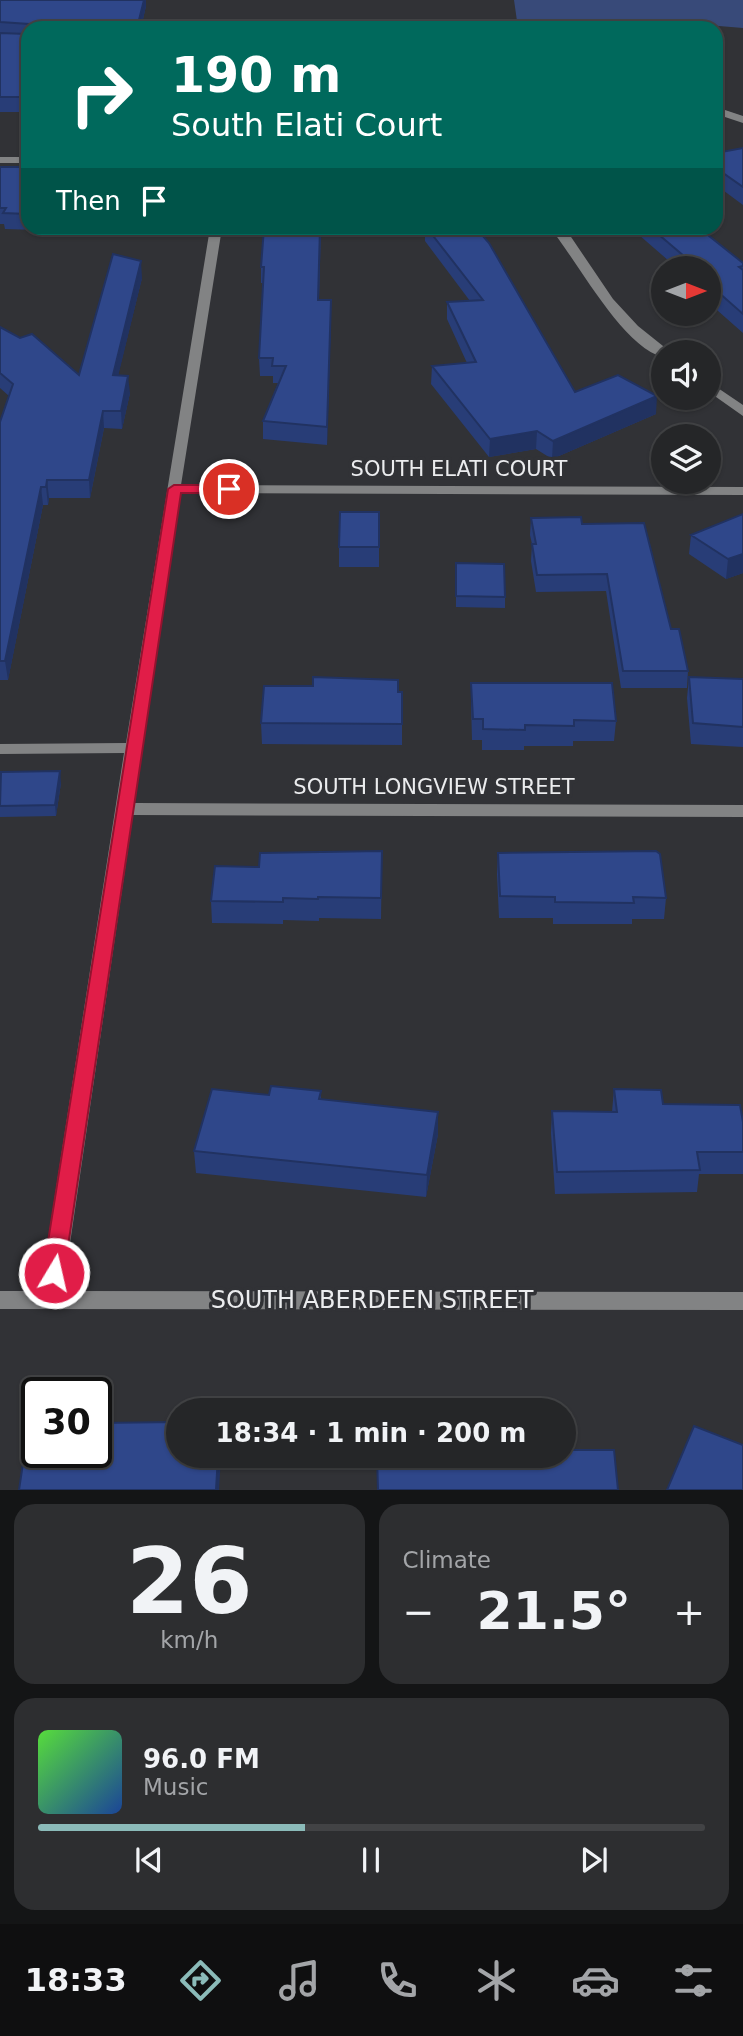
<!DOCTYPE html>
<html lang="en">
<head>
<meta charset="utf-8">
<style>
	:root { --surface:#252628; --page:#2d2e30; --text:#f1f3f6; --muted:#a3a5a8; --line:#424345; --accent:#8bbbb9 }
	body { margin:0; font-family:"DejaVu Sans",sans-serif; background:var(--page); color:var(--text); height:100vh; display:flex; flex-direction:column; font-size:26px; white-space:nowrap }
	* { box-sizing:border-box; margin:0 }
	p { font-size:23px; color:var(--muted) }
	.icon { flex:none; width:38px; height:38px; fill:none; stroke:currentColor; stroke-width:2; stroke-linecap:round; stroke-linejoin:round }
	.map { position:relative; height:1490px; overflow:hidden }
	.sheet { display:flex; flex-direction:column; gap:14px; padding:14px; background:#141516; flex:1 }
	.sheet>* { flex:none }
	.hud { position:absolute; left:21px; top:21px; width:702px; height:214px; border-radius:21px; box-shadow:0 2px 5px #0004,0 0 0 2px var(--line); background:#00695c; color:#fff; overflow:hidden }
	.needle { width:46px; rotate:90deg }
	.controls { position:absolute; left:651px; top:256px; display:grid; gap:14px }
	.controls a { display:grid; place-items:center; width:70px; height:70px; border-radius:50%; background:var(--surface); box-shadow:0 2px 5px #0004,0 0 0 2px var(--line); font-size:35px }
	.speed { position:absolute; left:21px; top:1377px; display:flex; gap:14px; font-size:35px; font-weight:700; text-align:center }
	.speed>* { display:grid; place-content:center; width:91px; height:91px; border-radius:50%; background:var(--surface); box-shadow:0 2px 5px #0004,0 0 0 2px var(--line); line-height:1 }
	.speed .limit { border:4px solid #111; border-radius:10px; background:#fff; color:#111 }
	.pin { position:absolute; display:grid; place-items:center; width:60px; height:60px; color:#fff; margin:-30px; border:4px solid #fff; border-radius:50%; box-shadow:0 2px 7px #0007 }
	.me { position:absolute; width:77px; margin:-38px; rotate:9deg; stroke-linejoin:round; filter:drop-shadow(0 0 5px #0008) }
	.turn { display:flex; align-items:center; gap:24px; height:147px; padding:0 35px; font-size:32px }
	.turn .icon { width:91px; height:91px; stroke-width:2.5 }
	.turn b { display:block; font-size:49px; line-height:60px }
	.then { display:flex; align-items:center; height:66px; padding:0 35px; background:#0003; gap:14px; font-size:26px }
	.big { font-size:52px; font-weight:600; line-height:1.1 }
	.sheet .card { flex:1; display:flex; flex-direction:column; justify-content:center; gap:10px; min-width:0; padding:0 24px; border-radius:21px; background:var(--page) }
	.sheet .dial { align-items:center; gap:0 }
	.dial b { font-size:91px; line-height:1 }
	.song { display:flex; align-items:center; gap:21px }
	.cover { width:84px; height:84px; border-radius:10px; background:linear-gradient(135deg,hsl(110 70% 55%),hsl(220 70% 35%)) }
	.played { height:7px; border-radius:4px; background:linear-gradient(90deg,var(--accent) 40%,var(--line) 40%) }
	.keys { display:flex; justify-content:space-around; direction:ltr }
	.heat { display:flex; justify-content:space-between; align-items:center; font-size:38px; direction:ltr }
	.sheet .tiles { flex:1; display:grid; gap:14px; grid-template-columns:1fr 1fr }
	.card:last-child { grid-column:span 2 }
	.trip { position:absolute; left:166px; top:1398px; width:410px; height:70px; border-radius:35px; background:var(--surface); box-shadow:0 2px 5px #0004,0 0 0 2px var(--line); font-weight:600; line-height:70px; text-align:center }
	.dock { display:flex; height:112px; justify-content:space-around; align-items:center; background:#0f0f10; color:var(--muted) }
	.dock .icon { width:49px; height:49px }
	.dock .active { color:var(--accent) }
	.dock b { font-size:32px; color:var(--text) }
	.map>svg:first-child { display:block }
</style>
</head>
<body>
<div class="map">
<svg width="743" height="1490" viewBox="0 0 743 1490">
	<rect width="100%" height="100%" fill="#313236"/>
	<!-- green -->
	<path fill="#384a79" d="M514 0H743V28L707 25 685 28H518Z"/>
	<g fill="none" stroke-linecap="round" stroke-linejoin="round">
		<!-- minor -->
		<path fill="#828384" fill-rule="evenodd" d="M716 107 743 116V123L716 114Z
			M0 157H28V163H0Z
			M210 228H222L181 485 743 487V495L180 493 134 803 743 805V817L133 815 63 1291 743 1292V1310L0 1309V1291H40L124 753 0 754V744L126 743Z
			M550 228H563L567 231 613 299 638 326 668 350 663 352V357C622 347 577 260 550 228Z
			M709 382 743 405V416L709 392Z"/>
	</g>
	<!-- wall -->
	<path fill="#283d77" d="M0 0H146V6L141 28H28V112H0Z
		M743 148V205L716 185V153Z
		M0 167H28V228H40L38 230 5 229 4 224H0Z
		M243 228H321L319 300 331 317 327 445 263 439V421L278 383H273V376H260L259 358 263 283H261V267L264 234H243Z
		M425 228H476L575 392 656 414 552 459 536 449 489 457 431 384 432 366 467 363 447 319V302L470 301 425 241Z
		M631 228H699L743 263V333L709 303V268H677Z
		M142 278 118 375 130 393 122 429 104 428 90 498H49L48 505H43L8 680H0V422L9 396 0 388V327L79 375Z
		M379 512V567H339V547Z
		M743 514V573L726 579 689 554 691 535Z
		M531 518 582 524 671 629 688 671 687 688H621L606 591 536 592 531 561 532 544 530 535Z
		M456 563 505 597V608L456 607Z
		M689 677 743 679V747L691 744 687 698Z
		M471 683 616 721 614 741H573V746H524V750H482V740H472L471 703Z
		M398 692H402V745L262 744 261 723Z
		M0 775 61 783 56 816 0 817Z
		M382 851 381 919 319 918V921L283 920V924L212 923 211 901 259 867Z
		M498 853 666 898 664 919H632V924H553V918H499L497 874Z
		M614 1089 663 1104 743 1122V1174H699L697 1192 555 1194 551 1133 552 1111 612 1112Z
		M321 1091V1099L438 1134 426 1197 196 1173 194 1151 269 1095Z"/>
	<!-- shaded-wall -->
	<path fill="#213261" d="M144 0H146V6L141 28H137Z
		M141 261 142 278 114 393 113 375Z
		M331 300V317L327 445V427Z
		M128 376 130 393 122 429 121 411Z
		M657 396 656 414 552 459 553 441Z
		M103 411 104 428 90 498 89 480Z
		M537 431 536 449 489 457 490 439Z
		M47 480 49 498 48 505 46 487Z
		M41 487 43 505 8 680 5 661Z
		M743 554V573L726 579 728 559Z
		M60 771 61 783 56 816 55 805Z
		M438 1112V1134L426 1197 427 1175Z
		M218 1456H221L219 1490H216Z"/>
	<!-- building -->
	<path fill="#2f478a" stroke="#213261" stroke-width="2" d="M0 0H144L137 28H29V24L0 22Z
		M0 33 27 34 28 33V97H0Z
		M743 148V187L716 168V153Z
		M0 167H28V214L3 213 6 208H0Z
		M264 228H320L318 300H331L327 427 263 421 286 366H272L273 358H259L264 267H261Z
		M427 228H476L489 243 575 392 618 375 657 396 553 441 537 431 490 439 432 366 476 362 447 302 483 300Z
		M651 228H699L743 263V266L739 267 743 270V314L709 284V268H698Z
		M113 254 141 261 113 375 128 376 121 411H103L89 480H47L46 487H41L5 661H0V422L13 384 0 373V327L20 338 32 334 79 375Z
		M340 512H379V547H339Z
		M743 514V554L728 559 691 535Z
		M581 517 582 524 644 523 671 629H679L688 671H623L607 574 537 575 532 544H536L531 518Z
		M456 563 504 564 505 597 456 596Z
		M313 677 398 680V692H402V724L261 723 264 686H313Z
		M689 677 743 679V727L693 723Z
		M471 683H612L616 721 574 720V726L525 725V730L483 729V719H473Z
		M60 771 55 805 0 806 1 772Z
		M382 851 381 898 318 897V899L283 898V902L211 901 215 866 259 867 260 853Z
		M656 851 660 854 666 898 633 897 634 903 555 902V897L500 896 498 853Z
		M271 1086 321 1091 319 1099 438 1112 427 1175 194 1151 212 1089 269 1095Z
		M614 1089 661 1090 663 1104 740 1105 743 1122V1152H697L700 1170 557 1172 552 1111 617 1112Z
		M178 1422V1456H218L216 1490H19L29 1423H37V1452H96V1423Z
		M694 1426 743 1445V1490H667Z
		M564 1450H614L618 1490H378L377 1456H564Z"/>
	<!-- route -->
	<path fill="#e11d48" stroke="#92132f" stroke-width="2" d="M174 485H229L235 489 229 493H181L64 1273 61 1278 54 1281 46 1278 43 1273 168 489Z"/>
	<g text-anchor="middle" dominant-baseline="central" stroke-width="7" stroke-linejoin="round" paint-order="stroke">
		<!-- street labels -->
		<g font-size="21" fill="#ebecee" stroke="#313236">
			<text x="459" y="469">SOUTH ELATI COURT</text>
			<text x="434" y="787">SOUTH LONGVIEW STREET</text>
		</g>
		<!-- near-street labels -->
		<g font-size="24" fill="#ebecee" stroke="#313236">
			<text x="372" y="1300">SOUTH ABERDEEN STREET</text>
		</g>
	</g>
</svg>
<div class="controls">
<a><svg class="needle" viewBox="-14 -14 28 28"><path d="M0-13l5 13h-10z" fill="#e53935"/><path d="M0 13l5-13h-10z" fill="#a3a5a8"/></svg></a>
<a><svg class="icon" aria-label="sound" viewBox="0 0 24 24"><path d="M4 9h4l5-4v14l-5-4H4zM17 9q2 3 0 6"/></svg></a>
<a><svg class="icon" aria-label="layers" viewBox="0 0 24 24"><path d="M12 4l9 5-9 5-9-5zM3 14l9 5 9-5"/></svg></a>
</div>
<div class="speed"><div class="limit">30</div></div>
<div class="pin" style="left:229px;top:489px;background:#d93025"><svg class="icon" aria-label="arrive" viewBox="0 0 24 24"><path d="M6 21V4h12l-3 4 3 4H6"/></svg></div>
<svg class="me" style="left:54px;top:1273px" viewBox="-20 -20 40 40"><circle r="17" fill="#e11d48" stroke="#fff" stroke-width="3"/><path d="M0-11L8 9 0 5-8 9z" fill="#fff"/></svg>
<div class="trip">18:34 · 1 min · 200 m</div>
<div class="hud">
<div class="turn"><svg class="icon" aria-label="right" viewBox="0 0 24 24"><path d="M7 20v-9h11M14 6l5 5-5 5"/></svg><div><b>190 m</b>South Elati Court</div></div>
<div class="then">Then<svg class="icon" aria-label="arrive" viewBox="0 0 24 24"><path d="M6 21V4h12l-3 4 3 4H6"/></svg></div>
</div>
</div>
<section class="sheet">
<div class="tiles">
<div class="card dial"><b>26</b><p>km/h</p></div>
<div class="card"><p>Climate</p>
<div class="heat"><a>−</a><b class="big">21.5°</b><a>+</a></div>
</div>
<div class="card">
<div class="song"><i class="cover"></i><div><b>96.0 FM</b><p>Music</p></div></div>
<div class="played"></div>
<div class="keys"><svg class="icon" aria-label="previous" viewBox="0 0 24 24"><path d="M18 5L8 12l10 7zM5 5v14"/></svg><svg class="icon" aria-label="pause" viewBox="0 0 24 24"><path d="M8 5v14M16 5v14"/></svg><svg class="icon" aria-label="next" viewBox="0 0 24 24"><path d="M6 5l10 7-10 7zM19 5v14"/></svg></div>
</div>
</div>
</section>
<nav class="dock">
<b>18:33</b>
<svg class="icon active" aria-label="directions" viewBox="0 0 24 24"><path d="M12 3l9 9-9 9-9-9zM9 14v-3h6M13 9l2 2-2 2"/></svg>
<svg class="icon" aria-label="music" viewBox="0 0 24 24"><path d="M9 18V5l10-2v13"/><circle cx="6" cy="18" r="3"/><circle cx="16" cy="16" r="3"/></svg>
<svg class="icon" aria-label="phone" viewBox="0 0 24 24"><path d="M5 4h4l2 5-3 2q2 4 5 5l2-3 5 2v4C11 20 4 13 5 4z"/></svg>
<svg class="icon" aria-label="climate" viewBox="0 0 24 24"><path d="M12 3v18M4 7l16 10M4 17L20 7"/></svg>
<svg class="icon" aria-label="car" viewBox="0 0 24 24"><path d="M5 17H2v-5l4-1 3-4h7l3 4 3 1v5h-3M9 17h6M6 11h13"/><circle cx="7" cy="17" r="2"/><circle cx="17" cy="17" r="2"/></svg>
<svg class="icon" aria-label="filters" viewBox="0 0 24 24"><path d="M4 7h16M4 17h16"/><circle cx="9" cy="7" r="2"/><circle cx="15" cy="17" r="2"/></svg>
</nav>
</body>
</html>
